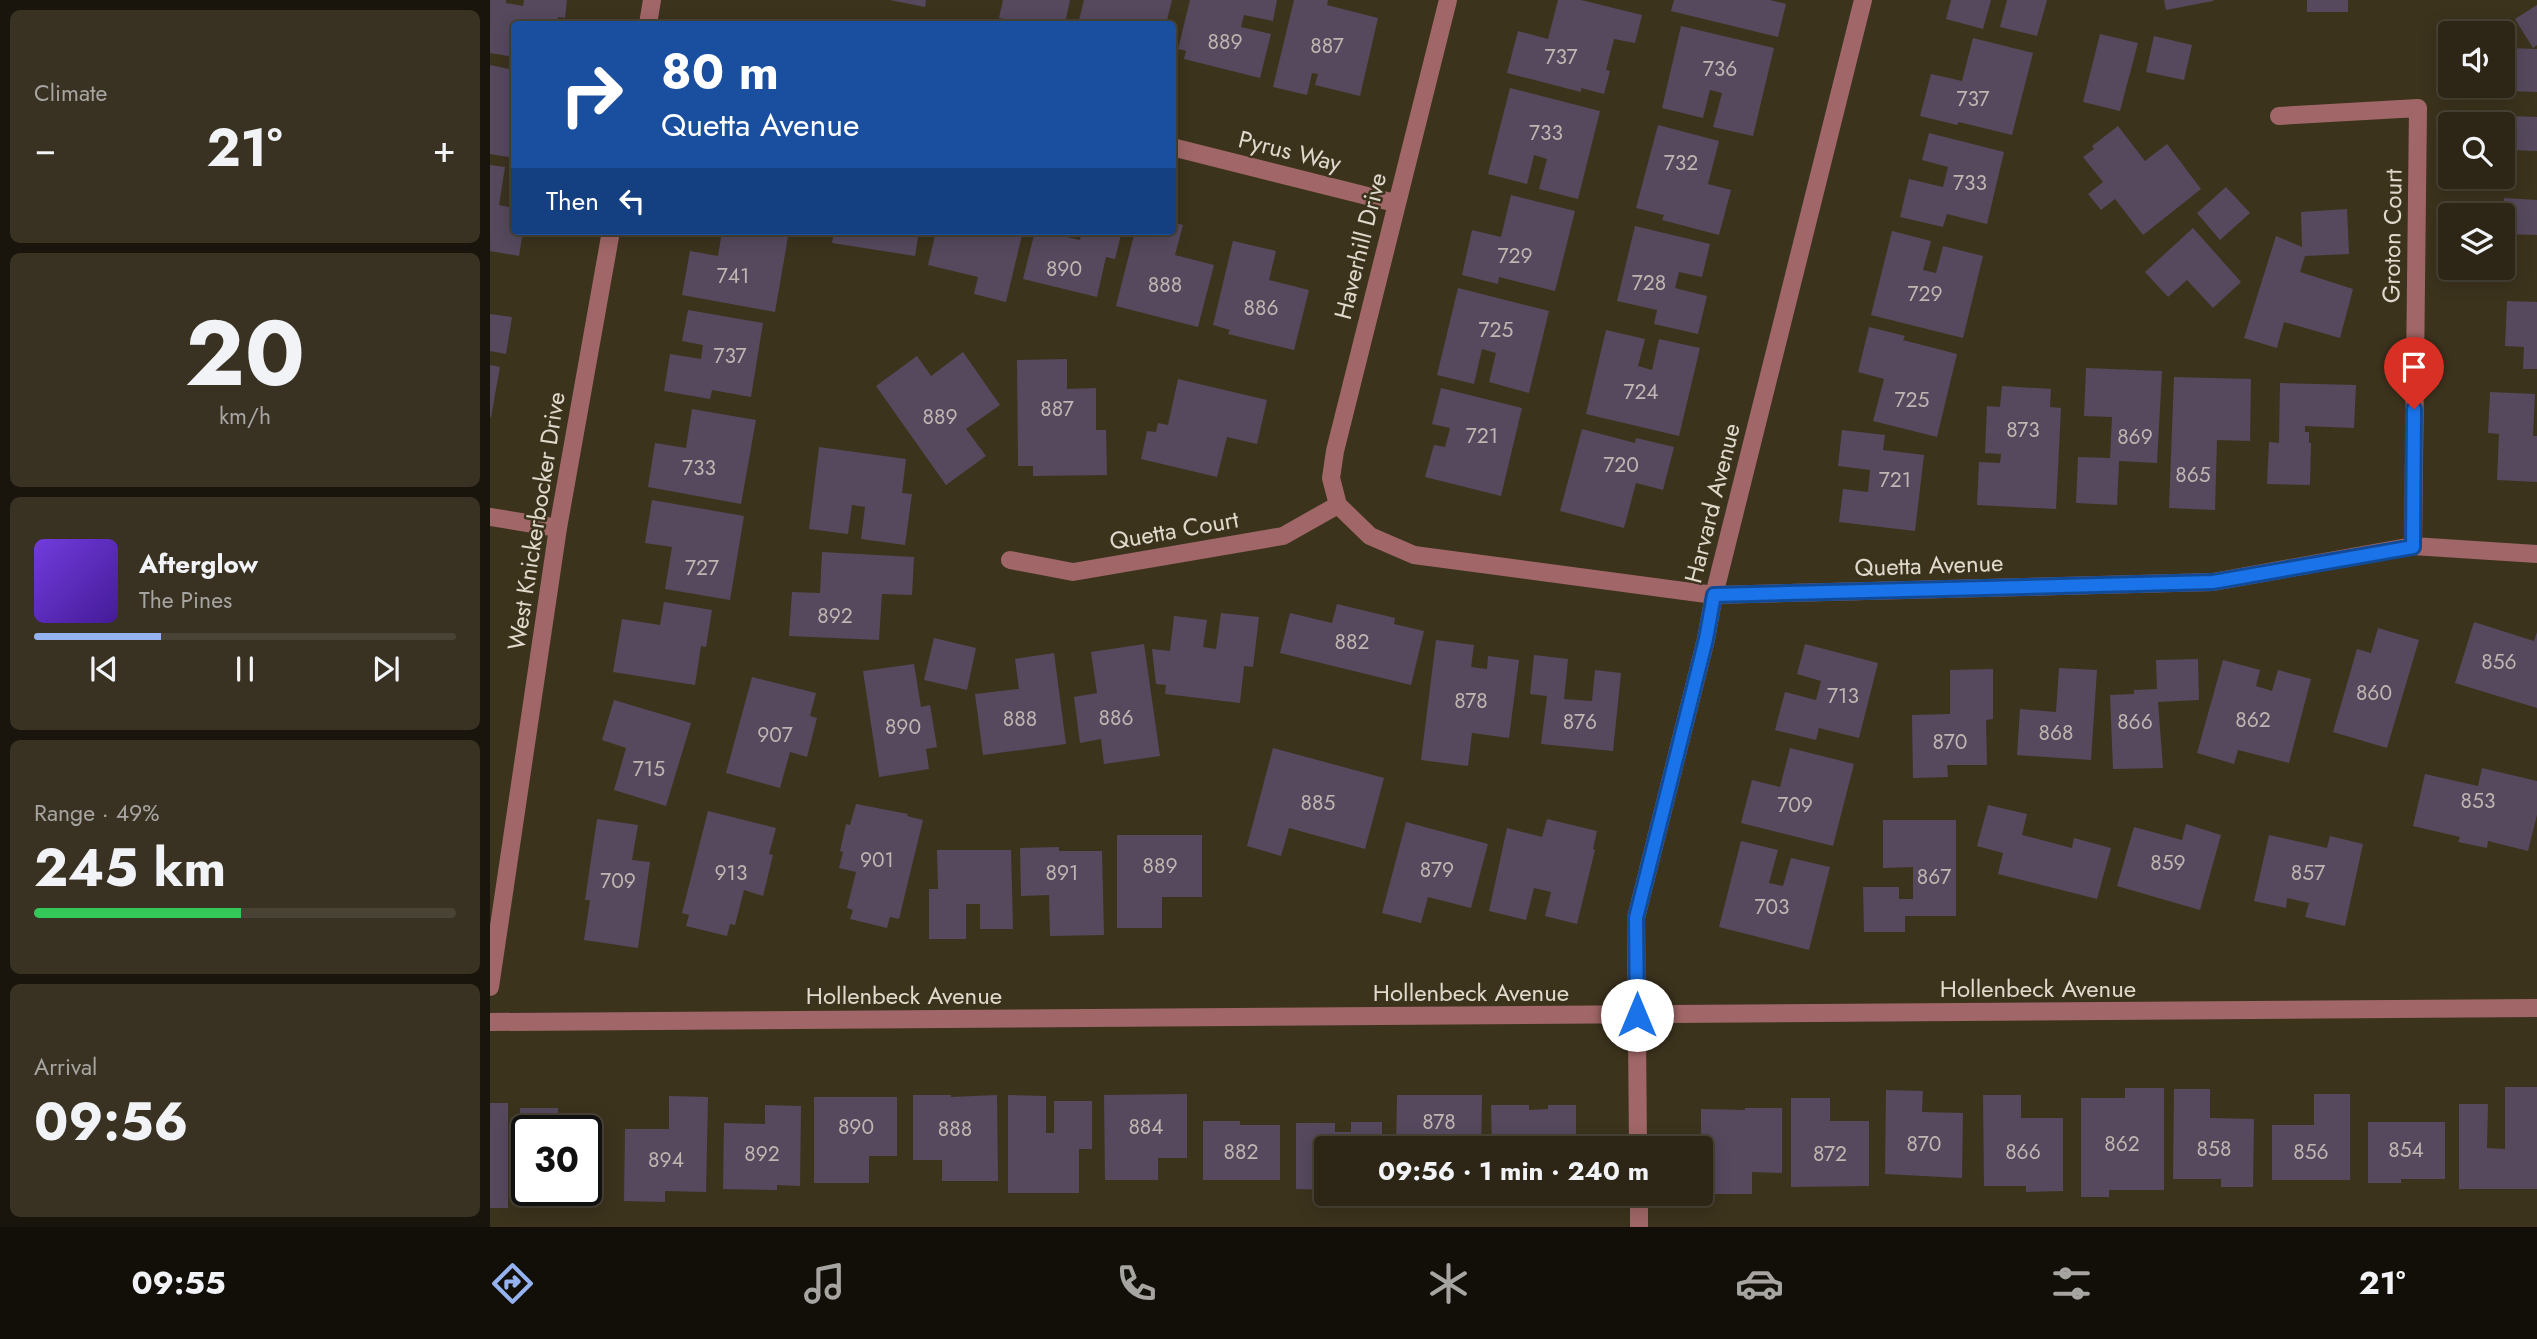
<!DOCTYPE html>
<html lang="en">
<head>
<meta charset="utf-8">
<style>
	:root { --surface:#2d2616; --page:#393223; --text:#f1f3f6; --muted:#a7a5a1; --line:#484335; --accent:#95b2f1 }
	body { margin:0; font-family:Jost,sans-serif; background:var(--page); color:var(--text); height:100vh; display:flex; flex-direction:column; font-size:26px; white-space:nowrap }
	* { box-sizing:border-box; margin:0 }
	p { font-size:23px; color:var(--muted) }
	.icon { flex:none; width:38px; height:38px; fill:none; stroke:currentColor; stroke-width:2; stroke-linecap:round; stroke-linejoin:round }
	.map { position:relative; flex:1; overflow:hidden }
	.sheet { display:flex; flex-direction:column; gap:10px; padding:10px; background:#19150c; width:490px }
	.sheet>* { flex:none }
	.guide { position:absolute; left:21px; top:21px; width:665px; height:214px; border-radius:7px; box-shadow:0 4px 18px #0003,0 0 0 2px var(--line); background:#1a4fa0; color:#fff; overflow:hidden }
	.fabs { position:absolute; left:1948px; top:21px; display:grid; gap:14px }
	.fabs a { display:grid; place-items:center; width:77px; height:77px; border-radius:7px; background:var(--surface); box-shadow:0 4px 18px #0003,0 0 0 2px var(--line); font-size:35px }
	.speed { position:absolute; left:21px; top:1115px; display:flex; gap:14px; font-size:35px; font-weight:700; text-align:center }
	.speed>* { display:grid; place-content:center; width:91px; height:91px; border-radius:50%; background:var(--surface); box-shadow:0 4px 18px #0003,0 0 0 2px var(--line); line-height:1 }
	.speed .limit { border:4px solid #111; border-radius:10px; background:#fff; color:#111 }
	.pin { position:absolute; display:grid; place-items:center; width:60px; height:60px; color:#fff; margin:-72px -30px; border-radius:50% 50% 50% 0; rotate:-45deg; box-shadow:0 0 7px #0007 }
	.pin .icon { rotate:45deg }
	.me { position:absolute; width:77px; margin:-38px; rotate:0deg; stroke-linejoin:round; filter:drop-shadow(0 0 5px #0008) }
	.turn { display:flex; align-items:center; gap:24px; height:147px; padding:0 35px; font-size:32px }
	.turn .icon { width:91px; height:91px; stroke-width:2.5 }
	.turn b { display:block; font-size:49px; line-height:60px }
	.then { display:flex; align-items:center; height:66px; padding:0 35px; background:#0003; gap:14px; font-size:26px }
	.big { font-size:52px; font-weight:700; line-height:1.1 }
	.sheet .widget { flex:1; display:flex; flex-direction:column; justify-content:center; gap:10px; min-width:0; padding:0 24px; border-radius:10px; background:var(--page) }
	.sheet .dial { align-items:center; gap:0 }
	.dial b { font-size:91px; line-height:1 }
	.song { display:flex; align-items:center; gap:21px }
	.cover { width:84px; height:84px; border-radius:10px; background:linear-gradient(135deg,hsl(260 70% 55%),hsl(260 70% 35%)) }
	.played { height:7px; border-radius:4px; background:linear-gradient(90deg,var(--accent) 30%,var(--line) 30%) }
	.keys { display:flex; justify-content:space-around; direction:ltr }
	.heat { display:flex; justify-content:space-between; align-items:center; font-size:38px; direction:ltr }
	.charge { height:10px; border-radius:5px; background:linear-gradient(90deg,#34c759 49%,var(--line) 0) }
	.trip { position:absolute; left:824px; top:1136px; width:399px; height:70px; border-radius:7px; background:var(--surface); box-shadow:0 4px 18px #0003,0 0 0 2px var(--line); font-weight:700; line-height:70px; text-align:center }
	.menu { display:flex; height:112px; justify-content:space-around; align-items:center; background:#120f09; color:var(--muted) }
	.menu .icon { width:49px; height:49px }
	.menu .selected { color:var(--accent) }
	.menu b { font-size:32px; color:var(--text) }
	main { display:flex; flex:1; min-height:0 }
	.map>svg:first-child { display:block }
</style>
</head>
<body>
<main>
<section class="sheet">
<div class="widget"><p>Climate</p>
<div class="heat"><a>−</a><b class="big">21°</b><a>+</a></div>
</div>
<div class="widget dial"><b>20</b><p>km/h</p></div>
<div class="widget">
<div class="song"><i class="cover"></i><div><b>Afterglow</b><p>The Pines</p></div></div>
<div class="played"></div>
<div class="keys"><svg class="icon" aria-label="previous" viewBox="0 0 24 24"><path d="M18 5L8 12l10 7zM5 5v14"/></svg><svg class="icon" aria-label="pause" viewBox="0 0 24 24"><path d="M8 5v14M16 5v14"/></svg><svg class="icon" aria-label="next" viewBox="0 0 24 24"><path d="M6 5l10 7-10 7zM19 5v14"/></svg></div>
</div>
<div class="widget"><p>Range · 49%</p><b class="big">245 km</b><div class="charge"></div></div>
<div class="widget"><p>Arrival</p><b class="big">09:56</b></div>
</section>
<div class="map">
<svg width="2047" height="1227" viewBox="0 0 2047 1227">
	<rect width="100%" height="100%" fill="#3c331d"/>
	<!-- building -->
	<path fill="#56495e" d="M0 0H16V3L33 6 34 0H77L75 18 68 17 67 24H24V57L0 53Z
		M400 0H436L435 7Z
		M513 0H580L575 24H539L509 18Z
		M594 0H682L676 24H661L636 19 635 24H588Z
		M700 0H787L783 21 754 15 751 27 781 34 770 78 694 59 696 51 688 49Z
		M804 0H838L837 5 888 18 870 96 825 85 828 74 822 73 817 95 783 87Z
		M1068 0H1091L1152 15 1145 43 1124 39 1116 70 1120 71 1114 94 1091 88V92L1017 73 1028 31 1058 39Z
		M1184 0H1280L1296 4 1288 37 1181 11Z
		M1461 0H1501L1493 29 1456 19Z
		M1517 0H1557L1547 36 1510 27Z
		M1674 0H1723V1L1676 10Z
		M1817 0H1858V12H1817Z
		M2047 5V45L2043 48 2025 19Z
		M1191 26 1284 48 1263 136 1223 127 1232 93 1220 90 1213 118 1172 108Z
		M1610 34 1648 43 1630 111 1593 102Z
		M1664 36 1702 45 1694 80 1656 72Z
		M1483 38 1543 53 1522 135 1469 122 1467 125 1430 116 1441 74 1472 81Z
		M2019 48 2047 49V92L2018 91Z
		M0 65 24 70V158L0 154Z
		M1020 88 1110 111 1088 199 1049 189 1057 159 1044 155 1037 184 998 174Z
		M2017 116 2047 117V151L2016 150Z
		M1168 125 1229 141 1218 184 1241 190 1229 235 1172 220 1174 215 1146 208Z
		M1628 126 1655 161 1677 144 1711 189 1653 235 1625 199 1611 210 1598 194 1613 182 1593 157 1604 149 1602 146Z
		M1439 133 1514 152 1497 224 1457 214 1453 227 1410 217 1419 179 1453 187 1458 167 1432 160Z
		M0 165 15 167 9 205 24 208V231H33L29 256 0 251Z
		M1736 187 1760 213 1730 240 1707 213Z
		M1021 195 1085 211 1065 291 1009 277 1008 284 972 275 982 230 1011 237Z
		M2014 198 2047 200V235L2013 234Z
		M1857 209 1859 254 1815 256 1810 272 1863 289 1850 338 1794 322 1787 348 1754 338 1786 236 1812 247 1811 212Z
		M682 222 693 225 685 255 724 265 708 327 626 306 645 231H682Z
		M1145 226 1220 244 1212 277 1189 272 1185 288 1217 296 1208 334 1164 324 1167 310 1127 301Z
		M1703 228 1751 282 1723 308 1697 280 1678 297 1655 272Z
		M232 231H299L285 312 192 295 200 251 228 256Z
		M344 231H429L425 256 342 243Z
		M446 231 475 234 476 231H533L516 302 484 294 488 277 438 265Z
		M545 231H579L577 237 590 240 592 231H632L625 259 616 257 607 297 533 279Z
		M1402 231 1441 241 1433 270 1446 273 1453 246 1493 256 1473 338 1381 315Z
		M743 241 786 251 779 280 819 290 804 350 738 334 740 330 723 325Z
		M968 288 1059 311 1039 393 999 382 1006 353 992 349 984 384 947 375Z
		M2017 301 2047 302V369H2033L2034 347 2015 346Z
		M198 310 273 323 261 397 222 390 220 399 174 391 180 354 211 359 213 345 192 341Z
		M0 314 22 317 16 354 0 351Z
		M1379 327 1415 336 1413 340 1467 354 1447 437 1383 421 1394 379 1368 372Z
		M1116 330 1155 339 1148 366 1162 370 1169 339 1210 348 1189 436 1096 414Z
		M473 352 510 405 476 429 496 456 456 485 386 386 427 356 441 376Z
		M577 359V389L606 388V430H616L617 475 543 476V466H528L527 360Z
		M0 365 10 367 1 417H0Z
		M1596 368 1672 371 1667 463 1629 461 1627 505 1586 503 1588 457 1620 458 1622 417 1594 416Z
		M1684 377 1761 379 1760 441 1727 440 1725 510 1679 508Z
		M688 379 777 400 767 444 737 437 727 477 651 459 657 431 666 432 668 423 678 425Z
		M1790 383 1866 385 1864 428 1815 426V432H1819V443H1821L1820 485 1777 484 1779 442 1789 443Z
		M1512 386 1561 389 1560 407 1571 408 1566 509 1487 505 1489 462 1510 463 1511 454 1495 453 1497 406 1510 407Z
		M951 388 1032 408 1011 496 935 477 944 445 955 447 960 428 942 424Z
		M2000 392 2045 394 2043 436H2047V482L2007 480 2009 434 1998 433Z
		M202 409 266 420 251 504 158 487 165 443 196 448Z
		M1092 429 1145 443 1146 438 1184 447 1173 490 1146 483 1134 528 1070 511Z
		M1352 430 1395 435 1393 450 1434 455 1425 531 1349 522 1353 489 1378 492 1380 470 1348 466Z
		M329 447 416 459 412 493 422 494 415 545 371 539 375 507 362 505 358 534 319 529Z
		M162 500 254 516 240 600 175 589 182 547 155 543Z
		M332 552 424 557 422 595 392 594 389 640 299 636 302 592 330 593Z
		M174 602 222 610 216 647 211 646 205 685 123 672 132 619 170 625Z
		M847 604 905 618 904 624 934 631 921 685 790 653 800 613 842 623Z
		M731 613 769 617 763 667 754 666 750 703 675 694 676 685 666 684 662 649 680 651 684 616 717 620 713 647 726 649Z
		M1984 622 2044 641 2047 632V708L1965 683Z
		M1888 628 1929 640 1897 748 1843 732 1867 649 1881 653Z
		M444 638 486 648 477 690 434 680Z
		M946 640 984 645 981 667 997 669 998 656 1029 660 1019 738 982 733 978 766 931 760Z
		M654 644 670 756 614 764 611 739 590 743 584 697 607 693 601 652Z
		M1315 644 1388 663 1369 738 1329 728 1326 740 1285 730 1295 692 1326 700 1331 681 1307 674Z
		M564 653 576 744 493 755 485 694 529 689 525 659Z
		M1044 655 1078 659 1074 699 1102 701 1105 670 1131 673 1123 751 1051 744 1057 696 1040 694Z
		M1708 659 1709 700 1668 702 1673 768 1623 769 1620 695 1644 694V690L1667 689 1666 660Z
		M1733 660 1770 670 1766 686 1782 691 1788 670 1821 679 1799 763 1748 750 1744 764 1707 753Z
		M424 664 431 707 440 705 447 747 436 749 439 769 389 777 373 671Z
		M1569 668 1607 670 1601 760 1527 755 1530 709 1566 712Z
		M1503 669V719L1496 720 1497 765H1457L1458 777 1423 778 1422 715 1460 714V670Z
		M262 677 326 693 320 716 327 718 317 757 300 752 290 788 236 773Z
		M124 700 201 723 176 806 124 790 136 748 112 740Z
		M783 748 894 778 875 849 799 828 791 856 757 846Z
		M1300 748 1364 764 1343 846 1251 823 1262 780 1290 787Z
		M1992 768 2047 781V815L2038 851 1998 841 1997 848 1968 842 1970 837 1923 826 1935 774 1988 786Z
		M366 804 418 814 417 816 433 820 409 919 400 917 397 928 360 919 363 910 357 908 366 872 349 868 353 852 350 851 356 824 360 825Z
		M1498 805 1537 814 1532 835 1582 848 1584 838 1621 848 1607 899 1508 874 1513 853 1487 846Z
		M218 811 286 828 279 854 283 855 273 896 254 890 245 925 240 924 237 936 196 926 199 915 192 913Z
		M107 819 148 825 142 860 160 862 148 948 94 940 100 900H95Z
		M1057 819 1107 831 1103 849 1105 850 1087 924 1055 916 1061 892 1044 888 1036 920 999 911 1017 828 1052 837Z
		M1393 820H1466V916H1415V932H1374L1373 887H1409V899H1423V867L1393 868Z
		M916 822 998 844 981 908 938 897 931 923 892 913Z
		M1696 824 1731 835 1710 910 1627 886 1644 827 1692 840Z
		M627 835H712V897H672V928H627Z
		M1779 835 1837 848 1840 836 1873 844 1855 926 1815 917 1819 903 1797 898 1796 908 1764 901Z
		M1251 841 1288 850 1279 883 1293 886 1301 858 1340 867 1319 950 1229 927Z
		M569 847V851H612L614 935 560 936 559 895 531 896 530 848Z
		M447 850H521L523 929H490V904H476V939H439V889H448Z
		M2015 1087H2047V1189H1969V1104H1998L1997 1148 2015 1149Z
		M1635 1088H1674V1190H1619V1197H1591V1098H1635Z
		M1684 1089H1720V1118L1764 1119 1763 1187H1731V1179H1683Z
		M1396 1090 1433 1091 1432 1112 1473 1113 1472 1178 1395 1174Z
		M697 1094V1158H668V1180H615L614 1095Z
		M1824 1094H1860V1180H1782V1125H1824Z
		M423 1095H461V1097L507 1095 508 1181H452V1160H423Z
		M518 1095 556 1096V1133H564V1101H602V1149H589V1193H518Z
		M907 1095H992L991 1148H906Z
		M1493 1095H1531V1118H1573V1191L1536 1192V1186H1494Z
		M179 1096 218 1097 216 1192 175 1191V1202L134 1201 135 1129H179Z
		M324 1097H407V1156H379V1183H324Z
		M1301 1098H1340V1121H1379V1186L1301 1187Z
		M0 1103H18V1208H0Z
		M275 1105 311 1106 310 1186 287 1185V1190L233 1189 234 1123 275 1124Z
		M1001 1105H1039V1110L1058 1109V1105H1086V1148H1002Z
		M30 1108H68V1130H37V1190H96V1136H105L104 1194 29 1193Z
		M1255 1108H1292V1173L1262 1172V1194H1220V1180H1211V1109L1255 1110Z
		M713 1121H750V1125H790V1180H713Z
		M861 1122H892V1148H836V1190L806 1189V1123H845V1132H861Z
		M1878 1122H1955V1179H1911V1183H1878Z"/>
	<g fill="none" stroke-linecap="round" stroke-linejoin="round">
		<!-- minor -->
		<path stroke="#a16768" stroke-width="18" d="M158 24 162 0
			M1789 116 1928 108 1923 546
			M682 147 905 203
			M848 505 880 536 924 555 1224 595 1723 582 1923 546 2047 554
			M848 505 841 478 845 451 958 0
			M0 517 68 528
			M520 560 583 572 793 536 848 505
			M0 987 68 528 121 231
			M0 1022 2047 1008
			M1148 1148 1146 918 1216 639 1224 595 1373 0
			M1149 1194V1227"/>
	</g>
	<g fill="none" stroke-linecap="round" stroke-linejoin="round">
		<!-- route casing -->
		<g stroke="#114b97" stroke-width="18">
			<path id="route" d="M1147 1015 1146 918 1216 639 1224 595 1723 582 1923 547 1924 409"/>
		</g>
		<!-- route -->
		<use href="#route" stroke="#1a73e8" stroke-width="12"/>
	</g>
	<g text-anchor="middle" dominant-baseline="central" stroke-width="5" stroke-linejoin="round" paint-order="stroke">
		<!-- number labels -->
		<g font-size="21" fill="#beb6b1">
			<text x="735" y="42">889</text>
			<text x="837" y="46">887</text>
			<text x="1071" y="57">737</text>
			<text x="1230" y="69">736</text>
			<text x="1483" y="99">737</text>
			<text x="1056" y="133">733</text>
			<text x="1191" y="163">732</text>
			<text x="1480" y="183">733</text>
			<text x="1025" y="256">729</text>
			<text x="574" y="269">890</text>
			<text x="243" y="276">741</text>
			<text x="1159" y="283">728</text>
			<text x="675" y="285">888</text>
			<text x="1435" y="294">729</text>
			<text x="771" y="308">886</text>
			<text x="1006" y="330">725</text>
			<text x="240" y="356">737</text>
			<text x="1151" y="392">724</text>
			<text x="1422" y="400">725</text>
			<text x="567" y="409">887</text>
			<text x="450" y="417">889</text>
			<text x="1533" y="430">873</text>
			<text x="992" y="436">721</text>
			<text x="1645" y="437">869</text>
			<text x="1131" y="465">720</text>
			<text x="209" y="468">733</text>
			<text x="1703" y="475">865</text>
			<text x="1405" y="480">721</text>
			<text x="212" y="568">727</text>
			<text x="345" y="616">892</text>
			<text x="862" y="642">882</text>
			<text x="2009" y="662">856</text>
			<text x="1884" y="693">860</text>
			<text x="1353" y="696">713</text>
			<text x="981" y="701">878</text>
			<text x="626" y="718">886</text>
			<text x="530" y="719">888</text>
			<text x="1763" y="720">862</text>
			<text x="1090" y="722">876</text>
			<text x="1645" y="722">866</text>
			<text x="413" y="727">890</text>
			<text x="1566" y="733">868</text>
			<text x="285" y="735">907</text>
			<text x="1460" y="742">870</text>
			<text x="159" y="769">715</text>
			<text x="1988" y="801">853</text>
			<text x="828" y="803">885</text>
			<text x="1305" y="805">709</text>
			<text x="387" y="860">901</text>
			<text x="1678" y="863">859</text>
			<text x="670" y="866">889</text>
			<text x="947" y="870">879</text>
			<text x="241" y="873">913</text>
			<text x="572" y="873">891</text>
			<text x="1818" y="873">857</text>
			<text x="1444" y="877">867</text>
			<text x="128" y="881">709</text>
			<text x="1282" y="907">703</text>
			<text x="949" y="1122">878</text>
			<text x="366" y="1127">890</text>
			<text x="656" y="1127">884</text>
			<text x="465" y="1129">888</text>
			<text x="1434" y="1144">870</text>
			<text x="1632" y="1144">862</text>
			<text x="1724" y="1149">858</text>
			<text x="1916" y="1150">854</text>
			<text x="751" y="1152">882</text>
			<text x="1533" y="1152">866</text>
			<text x="1821" y="1152">856</text>
			<text x="272" y="1154">892</text>
			<text x="1340" y="1154">872</text>
			<text x="176" y="1160">894</text>
		</g>
		<!-- street labels -->
		<g font-size="24" fill="#e0dacd" stroke="#3c331d">
			<text transform="translate(800 151) rotate(14)">Pyrus Way</text>
			<text transform="translate(1902 236) rotate(-89)">Groton Court</text>
			<text transform="translate(870 246) rotate(-76)">Haverhill Drive</text>
			<text transform="translate(1222 503) rotate(-76)">Harvard Avenue</text>
			<text transform="translate(46 521) rotate(-81)">West Knickerbocker Drive</text>
			<text transform="translate(684 530) rotate(-10)">Quetta Court</text>
			<text transform="translate(1439 565) rotate(-2)">Quetta Avenue</text>
			<text x="1548" y="988">Hollenbeck Avenue</text>
			<text x="981" y="992">Hollenbeck Avenue</text>
			<text x="414" y="995">Hollenbeck Avenue</text>
		</g>
	</g>
</svg>
<div class="fabs">
<a><svg class="icon" aria-label="sound" viewBox="0 0 24 24"><path d="M4 9h4l5-4v14l-5-4H4zM17 9q2 3 0 6"/></svg></a>
<a><svg class="icon" aria-label="search" viewBox="0 0 24 24"><circle cx="10" cy="10" r="6"/><path d="M15 15l6 6"/></svg></a>
<a><svg class="icon" aria-label="layers" viewBox="0 0 24 24"><path d="M12 4l9 5-9 5-9-5zM3 14l9 5 9-5"/></svg></a>
</div>
<div class="speed"><div class="limit">30</div></div>
<div class="pin" style="left:1924px;top:409px;background:#d93025"><svg class="icon" aria-label="arrive" viewBox="0 0 24 24"><path d="M6 21V4h12l-3 4 3 4H6"/></svg></div>
<svg class="me" style="left:1147px;top:1015px" viewBox="-20 -20 40 40"><circle r="19" fill="#fff"/><path d="M0-13L10 11 0 6-10 11z" fill="#1a73e8"/></svg>
<div class="trip">09:56 · 1 min · 240 m</div>
<div class="guide">
<div class="turn"><svg class="icon" aria-label="right" viewBox="0 0 24 24"><path d="M7 20v-9h11M14 6l5 5-5 5"/></svg><div><b>80 m</b>Quetta Avenue</div></div>
<div class="then">Then<svg class="icon" aria-label="left" viewBox="0 0 24 24"><path d="M17 20v-9H6M10 6l-5 5 5 5"/></svg></div>
</div>
</div>
</main>
<nav class="menu">
<b>09:55</b>
<svg class="icon selected" aria-label="directions" viewBox="0 0 24 24"><path d="M12 3l9 9-9 9-9-9zM9 14v-3h6M13 9l2 2-2 2"/></svg>
<svg class="icon" aria-label="music" viewBox="0 0 24 24"><path d="M9 18V5l10-2v13"/><circle cx="6" cy="18" r="3"/><circle cx="16" cy="16" r="3"/></svg>
<svg class="icon" aria-label="phone" viewBox="0 0 24 24"><path d="M5 4h4l2 5-3 2q2 4 5 5l2-3 5 2v4C11 20 4 13 5 4z"/></svg>
<svg class="icon" aria-label="climate" viewBox="0 0 24 24"><path d="M12 3v18M4 7l16 10M4 17L20 7"/></svg>
<svg class="icon" aria-label="car" viewBox="0 0 24 24"><path d="M5 17H2v-5l4-1 3-4h7l3 4 3 1v5h-3M9 17h6M6 11h13"/><circle cx="7" cy="17" r="2"/><circle cx="17" cy="17" r="2"/></svg>
<svg class="icon" aria-label="filters" viewBox="0 0 24 24"><path d="M4 7h16M4 17h16"/><circle cx="9" cy="7" r="2"/><circle cx="15" cy="17" r="2"/></svg>
<b>21°</b>
</nav>
</body>
</html>
